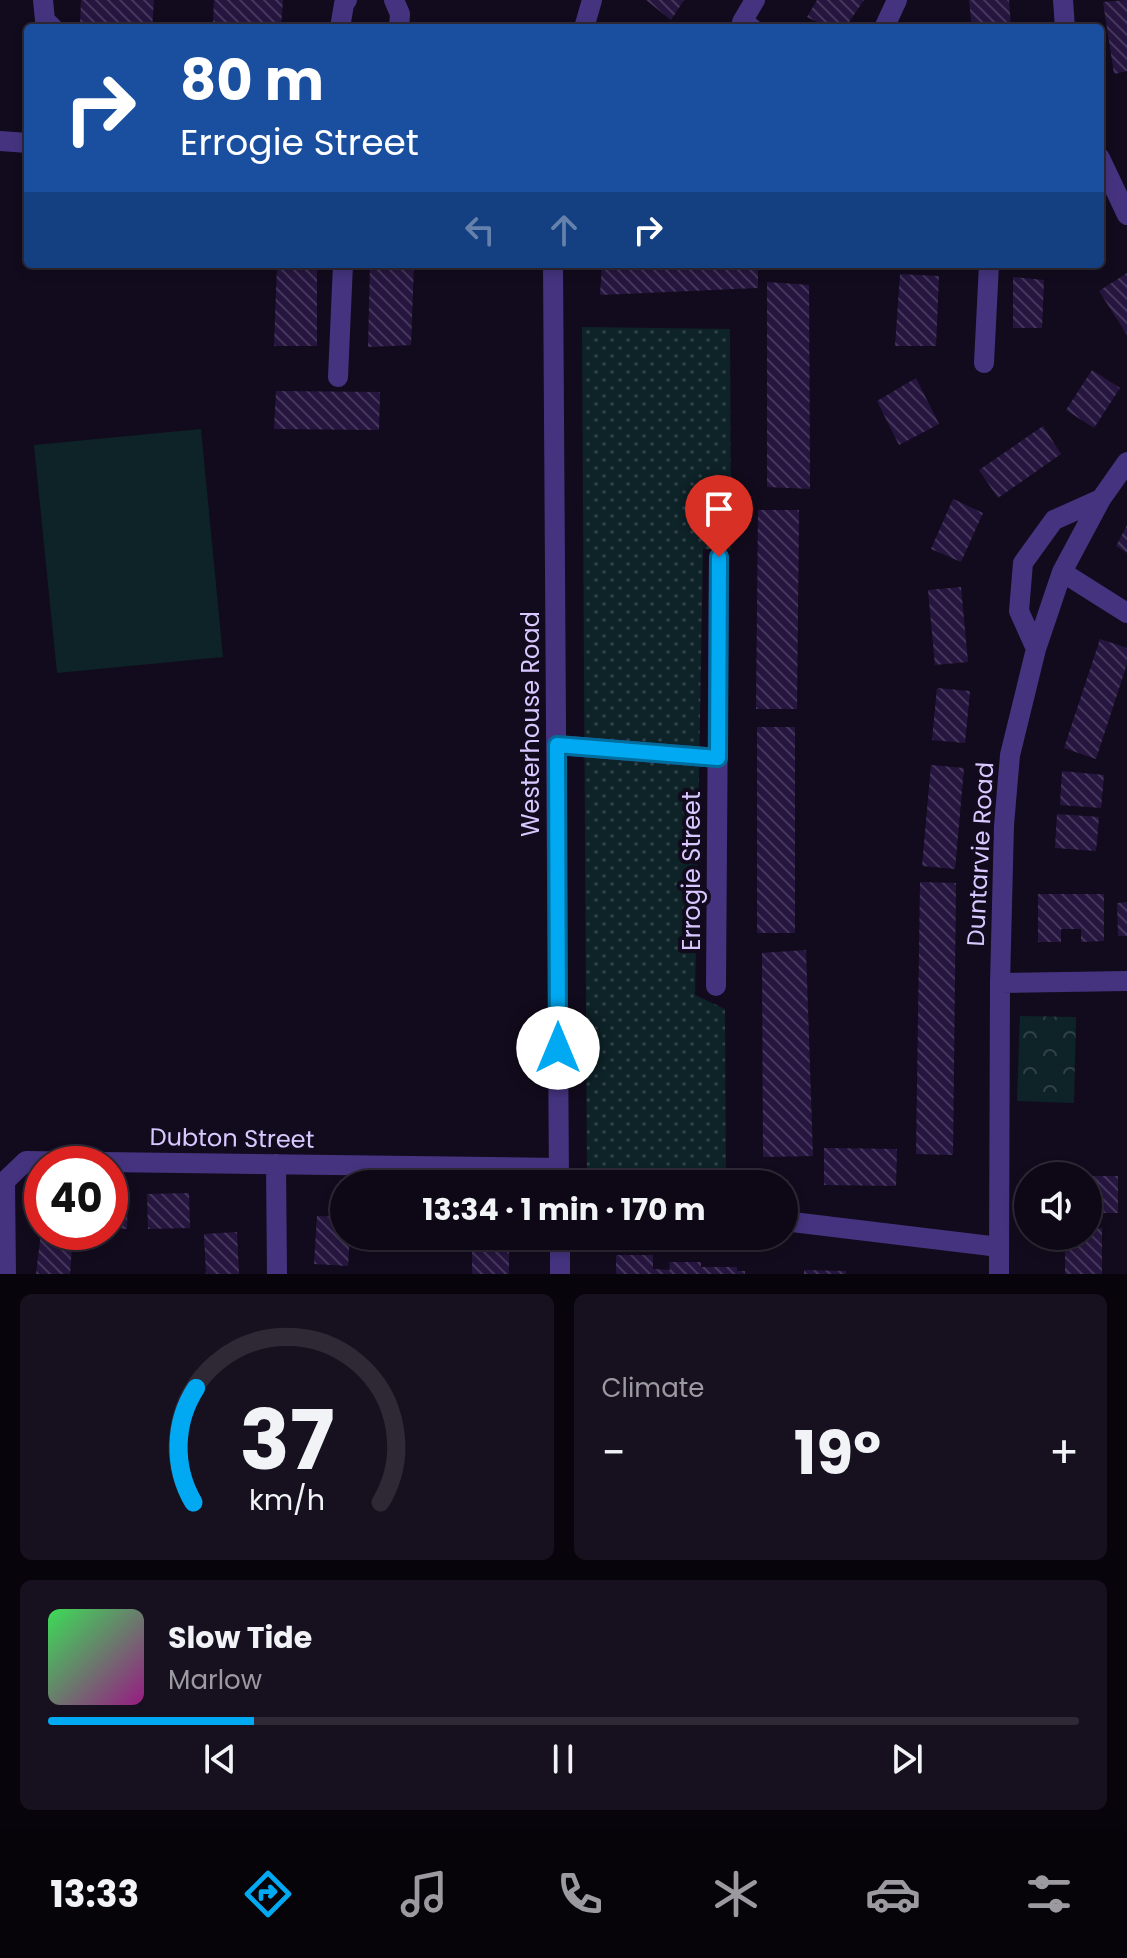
<!DOCTYPE html>
<html lang="en">
<head>
<meta charset="utf-8">
<style>
	:root { --surface:#0e0816; --page:#17111f; --text:#f1f3f6; --muted:#9b9aa1; --line:#2e2935; --accent:#00a9f2 }
	body { margin:0; font-family:Poppins,sans-serif; background:var(--page); color:var(--text); height:100vh; display:flex; flex-direction:column; font-size:30px; white-space:nowrap }
	* { box-sizing:border-box; margin:0 }
	p { font-size:26px; color:var(--muted) }
	.icon { flex:none; width:44px; height:44px; fill:none; stroke:currentColor; stroke-width:2; stroke-linecap:round; stroke-linejoin:round }
	.map { position:relative; height:1274px; overflow:hidden }
	.panel { display:flex; flex-direction:column; gap:20px; padding:20px; background:#08040c; flex:1 }
	.panel>* { flex:none }
	.hud { position:absolute; left:24px; top:24px; width:1080px; height:244px; border-radius:8px; box-shadow:0 4px 12px #0003,0 0 0 2px var(--line); background:#1a4fa0; color:#fff; overflow:hidden }
	.fabs { position:absolute; left:1014px; top:1162px; display:grid; gap:16px }
	.fabs a { display:grid; place-items:center; width:88px; height:88px; border-radius:50%; background:var(--surface); box-shadow:0 4px 12px #0003,0 0 0 2px var(--line); font-size:40px }
	.speed { position:absolute; left:24px; top:1146px; display:flex; gap:16px; font-size:40px; font-weight:700; text-align:center }
	.speed>* { display:grid; place-content:center; width:104px; height:104px; border-radius:50%; background:var(--surface); box-shadow:0 4px 12px #0003,0 0 0 2px var(--line); line-height:1 }
	.speed .limit { border:12px solid #d22; background:#fff; color:#111 }
	.pin { position:absolute; display:grid; place-items:center; width:68px; height:68px; color:#fff; margin:-82px -34px; border-radius:50% 50% 50% 0; rotate:-45deg; box-shadow:0 0 8px #0007 }
	.pin .icon { rotate:45deg }
	.me { position:absolute; width:88px; margin:-44px; rotate:0deg; stroke-linejoin:round; filter:drop-shadow(0 0 6px #0008) }
	.turn { display:flex; align-items:center; gap:28px; height:168px; padding:0 24px; font-size:36px }
	.turn .icon { width:104px; height:104px; stroke-width:2.5 }
	.turn b { display:block; font-size:56px; line-height:68px }
	.lanes { display:flex; align-items:center; height:76px; padding:0 24px; background:#0003; justify-content:center; gap:40px; direction:ltr }
	.lanes .off { opacity:.35 }
	.big { font-size:60px; font-weight:700; line-height:1.1 }
	.panel .tile { flex:1; display:flex; flex-direction:column; justify-content:center; gap:12px; min-width:0; padding:0 28px; border-radius:12px; background:var(--page) }
	.panel .dial { align-items:center; gap:0 }
	.dial svg { height:208px; overflow:visible; fill:none; stroke:var(--line); stroke-width:7; stroke-linecap:round; text-anchor:middle }
	.dial text { fill:var(--text); stroke:none }
	.song { display:flex; align-items:center; gap:24px }
	.cover { width:96px; height:96px; border-radius:12px; background:linear-gradient(135deg,hsl(130 70% 55%),hsl(310 70% 35%)) }
	.played { height:8px; border-radius:4px; background:linear-gradient(90deg,var(--accent) 20%,var(--line) 20%) }
	.keys { display:flex; justify-content:space-around; direction:ltr }
	.heat { display:flex; justify-content:space-between; align-items:center; font-size:44px; direction:ltr }
	.panel .tiles { flex:1; display:grid; gap:20px; grid-template-columns:1fr 1fr }
	.tile:last-child { grid-column:span 2 }
	.trip { position:absolute; left:330px; top:1170px; width:468px; height:80px; border-radius:40px; background:var(--surface); box-shadow:0 4px 12px #0003,0 0 0 2px var(--line); font-weight:700; line-height:80px; text-align:center }
	.dock { display:flex; height:128px; justify-content:space-around; align-items:center; background:#060309; color:var(--muted) }
	.dock .icon { width:56px; height:56px }
	.dock .current { color:var(--accent) }
	.dock b { font-size:36px; color:var(--text) }
	.map>svg:first-child { display:block }
</style>
</head>
<body>
<div class="map">
<svg width="1127" height="1274" viewBox="0 0 1127 1274">
	<defs>
		<pattern id="grass-dots" width="8" height="8" patternUnits="userSpaceOnUse" patternTransform="scale(2)"><rect width="8" height="8" fill="#0d2328"/><path d="M2 2h.1M6 6h.1" fill="none" stroke="#304148" stroke-width="1.8" stroke-linecap="round"/></pattern>
		<pattern id="forest-crowns" width="20" height="18" patternUnits="userSpaceOnUse" patternTransform="scale(2)"><rect width="20" height="18" fill="#0d2328"/><path d="M2 6a3 3 0 1 1 6 0M12 15a3 3 0 1 1 6 0" fill="none" stroke="#304148"/></pattern>
		<pattern id="building-back-hatch" width="6" height="6" patternUnits="userSpaceOnUse" patternTransform="scale(2)"><rect width="6" height="6" fill="#26163f"/><path d="M-1 5l2 2M0 0l6 6M5-1l2 2" fill="none" stroke="#45365c"/></pattern>
	</defs>
	<rect width="100%" height="100%" fill="#120b1d"/>
	<!-- grass -->
	<path fill="url(#grass-dots)" d="M582 327 730 329 731 550 703 549 695 995 725 1009 726 1184H587Z"/>
	<!-- forest -->
	<path fill="url(#forest-crowns)" d="M1020 1016 1076 1017 1074 1103 1017 1101Z"/>
	<!-- garden -->
	<path fill="#0d2328" d="M201 429 223 657 57 673 34 445Z"/>
	<!-- building -->
	<path fill="url(#building-back-hatch)" d="M81 0H154L152 28 80 27Z
		M214 0H283L281 27 213 23Z
		M646 0H684L671 20Z
		M817 0H864L845 28H829L807 17Z
		M969 0H1009L1011 28H972Z
		M1127 0V71L1114 74 1103 2Z
		M277 264H317V346H274Z
		M370 264H414L411 345 368 347Z
		M602 264H758V288L600 295Z
		M1127 273V335L1099 291Z
		M900 274 939 276 936 346H895Z
		M1013 277 1044 280 1042 328H1013Z
		M767 282 809 285 810 489 767 487Z
		M1092 370 1120 388 1094 428 1066 410Z
		M916 378 939 424 899 445 877 401Z
		M276 391 380 392 379 430 274 429Z
		M1043 426 1061 454 998 498 979 470Z
		M953 499 983 513 961 562 931 549Z
		M758 510H799L797 709H756Z
		M1127 525V553L1116 546Z
		M961 587 968 662 935 665 928 590Z
		M1100 639 1127 648V664L1096 759 1064 748Z
		M937 688 970 691 965 743 932 740Z
		M757 727H795V933H757Z
		M931 765 964 768 955 869 922 866Z
		M1062 771 1104 775 1101 808 1060 805Z
		M1057 814 1099 817 1096 851 1055 848Z
		M920 882 956 883 953 1155 916 1154Z
		M1038 894H1104V941L1081 942V929H1061V942H1038Z
		M1127 902V936H1118L1117 903Z
		M806 950 813 1156 763 1157 762 953Z
		M824 1148 897 1149 896 1186 824 1185Z
		M1088 1176H1118V1213H1088Z
		M189 1193 190 1228 148 1229 147 1194Z
		M110 1194H128L127 1229 110 1228Z
		M317 1216 344 1217V1236H350L348 1266 314 1264Z
		M1088 1228H1102V1274H1065V1236H1088Z
		M41 1232 73 1235 70 1274H36Z
		M237 1232 239 1274H206L204 1234Z
		M472 1236H509V1274H472Z
		M616 1255H653V1269L670 1270 669 1262H701V1267H737V1271H745V1274H616Z
		M804 1270 846 1271V1274H804Z"/>
	<g fill="none" stroke-linecap="round" stroke-linejoin="round">
		<!-- minor -->
		<path stroke="#45337f" stroke-width="20" d="M43 0 45 20 53 28
			M394 0 400 14 399 28
			M1063 0 1065 28
			M340 28 344 4 347 0
			M584 28 592 0
			M752 28 742 22 755 0
			M884 28 897 0
			M0 141 28 143
			M1100 158 1127 215
			M553 264 559 1184
			M984 363 989 264
			M338 377 343 264
			M1062 572 1127 613
			M1036 649 1019 611 1023 563 1054 520 1101 499
			M557 745 718 758
			M1000 983 1127 981
			M716 986 719 557
			M276 1164 277 1274
			M784 1221 999 1247
			M560 1236V1274
			M6 1274 5 1181 26 1161 559 1168
			M999 1274 1000 983 1004 825 1010 755 1036 649 1062 572 1101 499 1127 462"/>
	</g>
	<g fill="none" stroke-linecap="round" stroke-linejoin="round">
		<!-- route casing -->
		<g stroke="#006e9d" stroke-width="20">
			<path id="route" d="M558 1048 557 745 718 758 719 557"/>
		</g>
		<!-- route -->
		<use href="#route" stroke="#00a9f2" stroke-width="14"/>
	</g>
	<g text-anchor="middle" dominant-baseline="central" stroke-width="8" stroke-linejoin="round" paint-order="stroke">
		<!-- street labels -->
		<g font-size="24" fill="#d9c7ff" stroke="#120b1d">
			<text transform="translate(530 724) rotate(-90)">Westerhouse Road</text>
			<text transform="translate(980 854) rotate(-87)">Duntarvie Road</text>
			<text transform="translate(691 871) rotate(-90)">Errogie Street</text>
			<text transform="translate(232 1138) rotate(1)">Dubton Street</text>
		</g>
	</g>
</svg>
<div class="fabs">
<a><svg class="icon" aria-label="sound" viewBox="0 0 24 24"><path d="M4 9h4l5-4v14l-5-4H4zM17 9q2 3 0 6"/></svg></a>
</div>
<div class="speed"><div class="limit">40</div></div>
<div class="pin" style="left:719px;top:557px;background:#d93025"><svg class="icon" aria-label="arrive" viewBox="0 0 24 24"><path d="M6 21V4h12l-3 4 3 4H6"/></svg></div>
<svg class="me" style="left:558px;top:1048px" viewBox="-20 -20 40 40"><circle r="19" fill="#fff"/><path d="M0-13L10 11 0 6-10 11z" fill="#00a9f2"/></svg>
<div class="trip">13:34 · 1 min · 170 m</div>
<div class="hud">
<div class="turn"><svg class="icon" aria-label="right" viewBox="0 0 24 24"><path d="M7 20v-9h11M14 6l5 5-5 5"/></svg><div><b>80 m</b>Errogie Street</div></div>
<div class="lanes"><svg class="icon off" aria-label="left" viewBox="0 0 24 24"><path d="M17 20v-9H6M10 6l-5 5 5 5"/></svg><svg class="icon off" aria-label="ahead" viewBox="0 0 24 24"><path d="M12 20V5M6 11l6-6 6 6"/></svg><svg class="icon" aria-label="right" viewBox="0 0 24 24"><path d="M7 20v-9h11M14 6l5 5-5 5"/></svg></div>
</div>
</div>
<section class="panel">
<div class="tiles">
<div class="tile dial"><svg viewBox="0 0 100 80">
<path d="M14 69A42 42 0 1 1 86 69"/>
<path d="M14 69A42 42 0 0 1 15 25" stroke="#00a9f2"/>
<text x="50" y="56" font-size="32" font-weight="700">37</text>
<text x="50" y="72" font-size="11">km/h</text>
</svg></div>
<div class="tile"><p>Climate</p>
<div class="heat"><a>−</a><b class="big">19°</b><a>+</a></div>
</div>
<div class="tile">
<div class="song"><i class="cover"></i><div><b>Slow Tide</b><p>Marlow</p></div></div>
<div class="played"></div>
<div class="keys"><svg class="icon" aria-label="previous" viewBox="0 0 24 24"><path d="M18 5L8 12l10 7zM5 5v14"/></svg><svg class="icon" aria-label="pause" viewBox="0 0 24 24"><path d="M8 5v14M16 5v14"/></svg><svg class="icon" aria-label="next" viewBox="0 0 24 24"><path d="M6 5l10 7-10 7zM19 5v14"/></svg></div>
</div>
</div>
</section>
<nav class="dock">
<b>13:33</b>
<svg class="icon current" aria-label="directions" viewBox="0 0 24 24"><path d="M12 3l9 9-9 9-9-9zM9 14v-3h6M13 9l2 2-2 2"/></svg>
<svg class="icon" aria-label="music" viewBox="0 0 24 24"><path d="M9 18V5l10-2v13"/><circle cx="6" cy="18" r="3"/><circle cx="16" cy="16" r="3"/></svg>
<svg class="icon" aria-label="phone" viewBox="0 0 24 24"><path d="M5 4h4l2 5-3 2q2 4 5 5l2-3 5 2v4C11 20 4 13 5 4z"/></svg>
<svg class="icon" aria-label="climate" viewBox="0 0 24 24"><path d="M12 3v18M4 7l16 10M4 17L20 7"/></svg>
<svg class="icon" aria-label="car" viewBox="0 0 24 24"><path d="M5 17H2v-5l4-1 3-4h7l3 4 3 1v5h-3M9 17h6M6 11h13"/><circle cx="7" cy="17" r="2"/><circle cx="17" cy="17" r="2"/></svg>
<svg class="icon" aria-label="filters" viewBox="0 0 24 24"><path d="M4 7h16M4 17h16"/><circle cx="9" cy="7" r="2"/><circle cx="15" cy="17" r="2"/></svg>
</nav>
</body>
</html>
